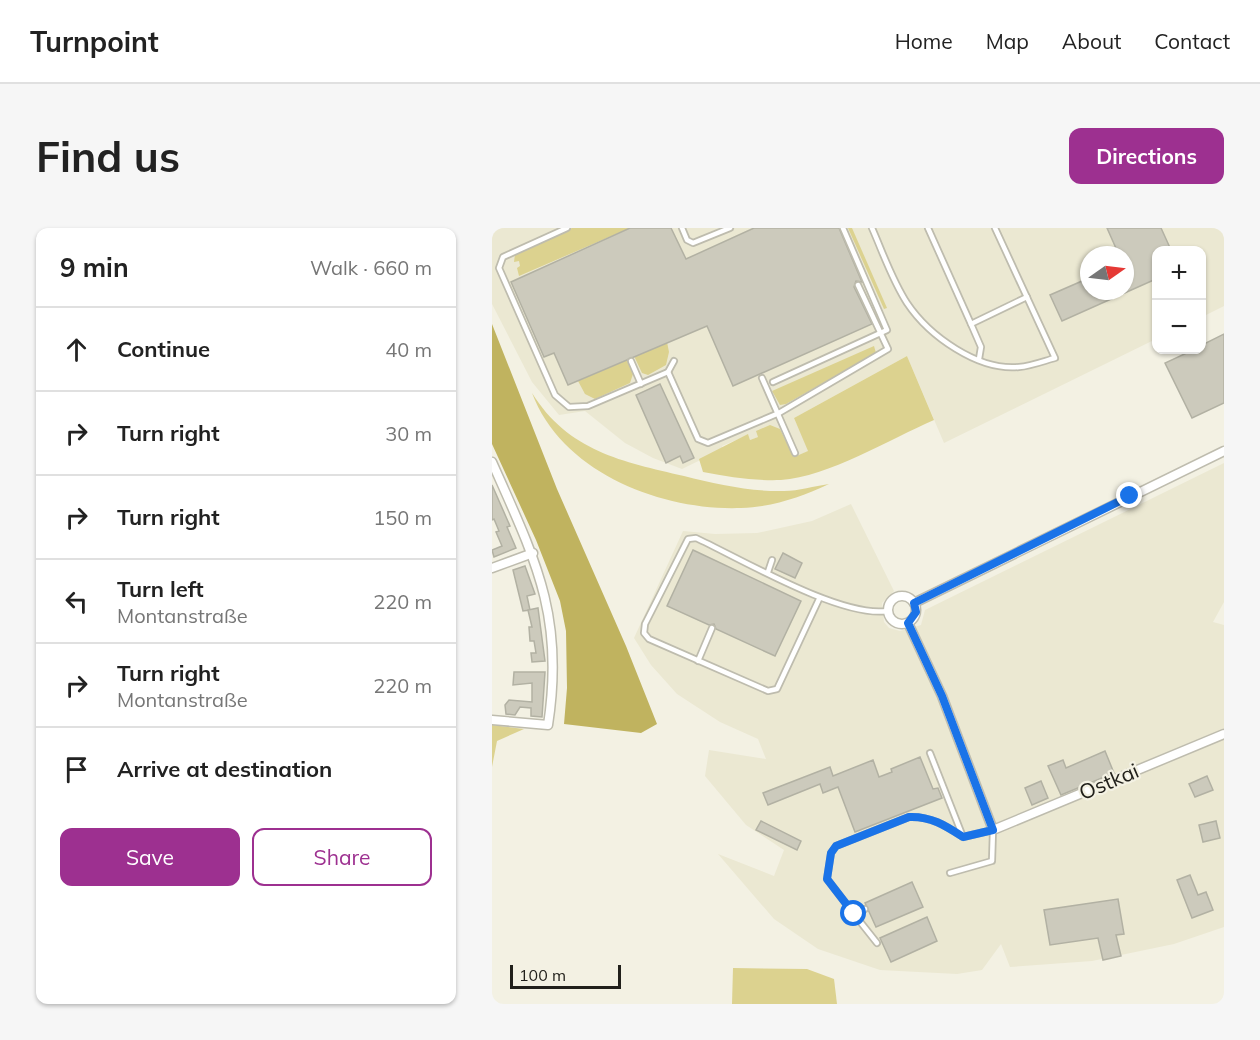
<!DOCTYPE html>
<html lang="en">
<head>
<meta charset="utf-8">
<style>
	body { margin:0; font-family:Mulish,sans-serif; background:#f6f6f6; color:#222 }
	.controls { position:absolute; right:18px; top:18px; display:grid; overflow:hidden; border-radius:12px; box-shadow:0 2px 4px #0004 }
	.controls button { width:54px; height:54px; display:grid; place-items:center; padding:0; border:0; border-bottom:2px solid #e0e0e0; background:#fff; color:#222; font:30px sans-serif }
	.compass { position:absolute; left:588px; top:18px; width:54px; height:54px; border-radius:50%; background:#fff; box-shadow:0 2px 4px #0004; rotate:76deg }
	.scale { position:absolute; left:18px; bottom:15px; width:111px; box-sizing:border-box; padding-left:6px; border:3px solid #21201b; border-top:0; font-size:16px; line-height:21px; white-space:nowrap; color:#21201b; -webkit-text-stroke:4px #f3f1e3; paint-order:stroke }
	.stop { position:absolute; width:18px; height:18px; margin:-14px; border:4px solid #1a73e8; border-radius:50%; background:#fff }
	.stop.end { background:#1a73e8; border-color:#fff; box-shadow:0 2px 6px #0008 }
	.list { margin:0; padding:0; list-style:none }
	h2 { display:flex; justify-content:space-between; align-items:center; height:78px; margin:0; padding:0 24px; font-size:26px }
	h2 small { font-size:20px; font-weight:400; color:#767676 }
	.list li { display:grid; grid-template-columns:39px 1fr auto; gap:18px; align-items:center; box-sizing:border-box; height:84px; padding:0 24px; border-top:2px solid #e0e0e0 }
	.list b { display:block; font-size:22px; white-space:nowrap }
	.list p { margin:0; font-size:20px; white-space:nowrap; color:#767676 }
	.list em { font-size:20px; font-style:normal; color:#767676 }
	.actions { display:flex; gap:12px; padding:18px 24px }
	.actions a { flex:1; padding:14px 0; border:2px solid #9d3090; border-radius:12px; text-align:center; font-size:21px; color:#9d3090 }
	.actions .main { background:#9d3090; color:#fff }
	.icon { flex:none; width:33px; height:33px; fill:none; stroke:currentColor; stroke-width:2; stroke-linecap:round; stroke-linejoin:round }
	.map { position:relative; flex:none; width:732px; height:776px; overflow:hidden; border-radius:12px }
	header { display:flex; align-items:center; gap:36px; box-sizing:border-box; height:84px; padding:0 30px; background:#fff; border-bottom:2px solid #e0e0e0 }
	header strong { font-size:28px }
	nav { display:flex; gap:33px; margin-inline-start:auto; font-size:21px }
	.intro { display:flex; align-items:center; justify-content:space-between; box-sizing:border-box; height:144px; padding:0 36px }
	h1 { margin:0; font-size:42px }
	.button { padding:15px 27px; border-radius:12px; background:#9d3090; color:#fff; font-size:21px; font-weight:700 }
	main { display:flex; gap:36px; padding:0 36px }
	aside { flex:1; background:#fff; border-radius:12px; box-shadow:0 2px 4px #0004 }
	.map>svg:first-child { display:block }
	.built { fill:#ebe8d2; fill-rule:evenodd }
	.green { fill:#dcd28f }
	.forest { fill:#c0b35f }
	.building { fill:#cccabc; stroke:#b2b1a3; stroke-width:1.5 }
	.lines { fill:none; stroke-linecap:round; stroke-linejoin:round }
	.service-casing { stroke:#bebcae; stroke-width:8 }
	.minor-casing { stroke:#bebcae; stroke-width:11 }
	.service { stroke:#fff; stroke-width:4.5 }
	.minor { stroke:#fff; stroke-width:8 }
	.route { stroke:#1a73e8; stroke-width:8 }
	.labels { text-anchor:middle; stroke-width:4.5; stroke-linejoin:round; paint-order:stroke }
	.street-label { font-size:21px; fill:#21201b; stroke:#f3f1e3 }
</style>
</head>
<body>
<header>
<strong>Turnpoint</strong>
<nav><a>Home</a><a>Map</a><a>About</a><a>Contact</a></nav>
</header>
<div class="intro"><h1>Find us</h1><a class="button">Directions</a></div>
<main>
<aside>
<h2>9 min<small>Walk · 660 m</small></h2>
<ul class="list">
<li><svg class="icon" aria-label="ahead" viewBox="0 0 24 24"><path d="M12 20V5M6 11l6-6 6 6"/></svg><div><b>Continue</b></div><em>40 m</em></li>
<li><svg class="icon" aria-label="right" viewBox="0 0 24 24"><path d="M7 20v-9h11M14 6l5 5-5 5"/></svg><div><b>Turn right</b></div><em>30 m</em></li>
<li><svg class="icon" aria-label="right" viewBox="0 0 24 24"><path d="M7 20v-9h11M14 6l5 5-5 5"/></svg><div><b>Turn right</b></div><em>150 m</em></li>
<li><svg class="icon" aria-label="left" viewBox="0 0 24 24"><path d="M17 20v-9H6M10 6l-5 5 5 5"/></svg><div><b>Turn left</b><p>Montanstraße</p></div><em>220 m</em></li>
<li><svg class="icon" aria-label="right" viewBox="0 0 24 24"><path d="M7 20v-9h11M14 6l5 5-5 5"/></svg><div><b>Turn right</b><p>Montanstraße</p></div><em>220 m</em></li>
<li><svg class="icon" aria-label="arrive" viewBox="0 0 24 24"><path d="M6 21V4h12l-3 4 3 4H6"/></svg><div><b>Arrive at destination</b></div></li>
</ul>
<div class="actions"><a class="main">Save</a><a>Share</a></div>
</aside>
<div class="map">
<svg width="732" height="776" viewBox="0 0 732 776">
	<rect width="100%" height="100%" fill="#f3f1e3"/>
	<g class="built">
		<path d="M0 0H732V78L710 89V22H664V111L452 215 415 128 302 190 317 223 302 229 288 201 258 212 256 207 230 218 231 221 190 241 161 230 133 215 93 183 67 187 40 154 0 76ZM597 27H633V63H597Z"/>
		<path d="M732 235V374L721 394 732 397V699L682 716 600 733 518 739 509 716 490 742 465 746 388 742 326 721 282 691 226 626 282 648 292 622 254 597 213 548 217 522 274 531 266 511 228 494 185 466 159 437 142 410 191 303 223 306 265 305 320 293 359 276 402 363 390 375 392 394 397 400 408 403 429 397 433 382Z"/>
	</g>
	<g class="green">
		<path d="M80 0H138L27 48 25 40 28 38 27 33 22 34 23 26Z"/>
		<path d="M356 0H360L395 80 392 81Z"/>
		<path d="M175 114 177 124 174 137 156 147 150 145 142 128Z"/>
		<path d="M382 118 384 125 294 176 288 177 280 163Z"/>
		<path d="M415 128 442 192C398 211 336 249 289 252 263 253 237 249 211 244L207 231 256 206 258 212 266 209 264 203 278 197 288 201 302 229 316 223 302 190Z"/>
		<path d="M135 132 141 146 138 155 103 171 93 166 86 153Z"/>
		<path d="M40 165C76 223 131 234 192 248 224 256 259 264 292 263 307 263 322 258 337 256 309 269 281 279 249 280 170 283 70 245 40 165Z"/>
		<path d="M0 497 32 501 5 513 0 539Z"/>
		<path d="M241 740 315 741 342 751 345 776H240Z"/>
	</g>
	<path class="forest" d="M0 96 65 261 134 418 165 496 149 505 72 496 75 460 74 403 68 373 44 312 0 216Z"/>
	<g class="building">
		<path d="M138 0H179L194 31 262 0H347L370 54 364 53 362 59 380 96 241 158 215 98 76 157 62 125 52 129 19 54Z"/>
		<path d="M615 0H669L679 22H664V51L570 93 558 67 597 50V63H633V27H627Z"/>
		<path d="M732 106V175L700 190 673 135 701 122H710V117Z"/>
		<path d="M168 156 202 230 191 235 188 228 174 235 144 167Z"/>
		<path d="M0 257 18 298 15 299 24 320 2 329 0 322 10 318 4 304 7 303 2 291 0 292Z"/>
		<path d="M201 322 309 373 283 428 224 401 222 396 217 397 175 378Z"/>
		<path d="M291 325 310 335 303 350 283 341Z"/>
		<path d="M33 338 43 366 35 368 38 382 31 383 21 342Z"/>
		<path d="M46 380 53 433 40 434 39 425H44L42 413H38L37 399H40L36 382Z"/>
		<path d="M22 444H53L50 489 39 488V480L28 479 23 487 14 486 13 477 17 472 40 474V455L21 457Z"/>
		<path d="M613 523 622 545 569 567 556 538 571 532 574 540Z"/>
		<path d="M428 529 441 561 446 560 450 570 363 604 346 559 331 565 328 556 276 577 271 565 338 539 341 548 381 532 387 549 400 544 399 541Z"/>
		<path d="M715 548 721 562 703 569 697 556Z"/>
		<path d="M549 553 556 570 540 577 533 560Z"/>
		<path d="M269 593 309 613 305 622 264 602Z"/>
		<path d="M724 593 728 610 711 614 707 597Z"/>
		<path d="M698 647 706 667 714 664 721 682 700 690 685 652Z"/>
		<path d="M420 654 431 679 384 699 373 675Z"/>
		<path d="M626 671 632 706 624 707 629 728 611 732 606 710 558 717 552 682Z"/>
		<path d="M435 689 445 713 399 734 388 710Z"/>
	</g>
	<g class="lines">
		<g class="service-casing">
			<g id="service">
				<path d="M75 0 11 29 7 40 63 167 77 179 96 178 176 144 182 133"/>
				<path d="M190 0 195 12 201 15 238 0"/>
				<path d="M380 0C391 25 400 52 415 75 437 108 486 143 527 139 539 138 552 133 563 130L503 0"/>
				<path d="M436 0 479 96"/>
				<path d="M487 131 489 119 479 96 535 69"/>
				<path d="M139 133 149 156"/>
				<path d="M176 144 206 211 216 215 287 185 396 121 366 57"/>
				<path d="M270 150 303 225"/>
				<path d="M281 154 395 102 351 0"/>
				<path d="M276 344 280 332"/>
				<path d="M328 369 285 461 276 463 157 411 152 405 153 396 196 311 204 310C249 331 349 390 395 383"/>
				<path d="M206 433 220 400"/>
				<path d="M438 525 471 609 501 602 500 633 458 645"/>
				<path d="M373 681 362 686 335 651 339 625 344 618 417 589C439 588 454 598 471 609"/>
				<path d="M362 686 385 715"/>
			</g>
		</g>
		<g class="minor-casing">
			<g id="minor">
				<path d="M0 234C43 331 73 388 56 497L0 492"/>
				<path d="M0 340 41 325"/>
				<circle cx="410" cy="382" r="14"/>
				<path d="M422 375 732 223"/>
				<path d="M416 395 450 468 501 602 732 506"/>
			</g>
		</g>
		<use href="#service" class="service"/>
		<use href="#minor" class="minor"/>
	</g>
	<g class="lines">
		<path class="route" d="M362 686 335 651 339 625 344 618 417 589C439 588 454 598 471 609L501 602 450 468 416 395 424 384 422 375 638 268"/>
	</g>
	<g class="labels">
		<g class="street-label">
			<text transform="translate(617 554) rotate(-23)" y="7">Ostkai</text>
		</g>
	</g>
</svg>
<div class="controls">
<button>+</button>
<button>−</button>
</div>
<svg class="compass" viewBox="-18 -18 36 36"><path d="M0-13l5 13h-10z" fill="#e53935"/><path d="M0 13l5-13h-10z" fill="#767676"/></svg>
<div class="scale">100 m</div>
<div class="stop" style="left:362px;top:686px"></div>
<div class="stop end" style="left:638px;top:268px"></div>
</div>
</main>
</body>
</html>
